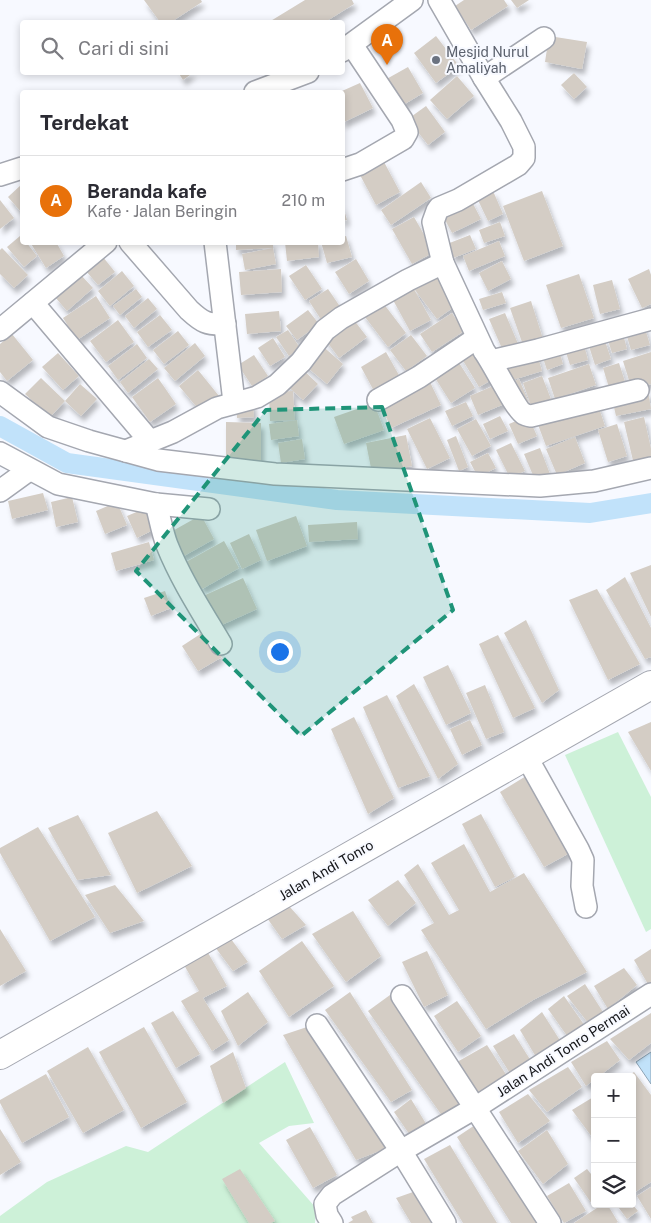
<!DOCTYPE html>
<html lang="id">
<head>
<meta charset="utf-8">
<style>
	body { margin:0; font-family:"Public Sans",sans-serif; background:#f2f2f3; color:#2b2b33 }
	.controls { position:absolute; right:15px; bottom:15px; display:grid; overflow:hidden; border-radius:5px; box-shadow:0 2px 8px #0003 }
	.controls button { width:45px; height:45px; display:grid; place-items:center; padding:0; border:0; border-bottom:1px solid #e1e1e2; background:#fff; color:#2b2b33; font:25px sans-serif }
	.you { position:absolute; left:279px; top:651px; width:18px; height:18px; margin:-12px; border:4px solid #fff; border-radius:50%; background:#1a73e8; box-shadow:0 0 0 8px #1a73e833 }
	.badge { display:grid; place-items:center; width:32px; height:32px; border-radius:50%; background:#111827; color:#fff; font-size:16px; font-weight:700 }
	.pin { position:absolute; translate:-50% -41px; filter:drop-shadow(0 1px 2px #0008) }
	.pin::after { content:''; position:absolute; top:26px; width:18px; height:15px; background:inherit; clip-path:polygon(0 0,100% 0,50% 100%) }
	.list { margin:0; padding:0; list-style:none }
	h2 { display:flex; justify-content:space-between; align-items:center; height:65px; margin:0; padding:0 20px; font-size:21px }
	h2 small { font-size:16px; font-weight:400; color:#7c7c81 }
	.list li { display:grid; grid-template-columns:32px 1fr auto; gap:15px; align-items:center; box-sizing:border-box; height:90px; padding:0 20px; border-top:1px solid #e1e1e2 }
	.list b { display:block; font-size:19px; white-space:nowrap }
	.list p { margin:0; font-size:16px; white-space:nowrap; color:#7c7c81 }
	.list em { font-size:16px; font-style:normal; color:#7c7c81 }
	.icon { flex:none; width:28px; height:28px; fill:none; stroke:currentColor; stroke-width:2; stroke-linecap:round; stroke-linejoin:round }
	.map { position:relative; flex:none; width:651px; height:1223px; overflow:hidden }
	.search { position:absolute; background:#fff; box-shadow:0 2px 8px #0003; left:20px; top:20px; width:325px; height:55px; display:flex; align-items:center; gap:12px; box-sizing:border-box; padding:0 18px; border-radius:5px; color:#7c7c81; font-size:19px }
	.panel { position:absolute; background:#fff; box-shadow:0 2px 8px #0003; left:20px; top:90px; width:325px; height:155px; border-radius:5px }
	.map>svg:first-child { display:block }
	.green { fill:#cdf1d8 }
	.water { fill:#c1e2fa; stroke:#8da4b6 }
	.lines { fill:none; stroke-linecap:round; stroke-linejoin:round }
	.canal { stroke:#c1e2fa; stroke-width:20 }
	.building { fill:#d4cdc5; filter:url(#shadow) }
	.street-casing { stroke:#a4a7b0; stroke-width:24 }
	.secondary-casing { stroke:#a4a7b0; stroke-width:30 }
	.street { stroke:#fff; stroke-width:21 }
	.secondary { stroke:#fff; stroke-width:28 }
	.marked { fill:#1f9478; fill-opacity:0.2; stroke:#1f9478; stroke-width:4; stroke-dasharray:10 6; stroke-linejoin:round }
	.worship-dot { fill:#6b7280; stroke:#f7f9ff; stroke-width:2 }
	.labels { text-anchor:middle; stroke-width:4; stroke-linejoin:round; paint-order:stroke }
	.worship-label { font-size:14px; fill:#5b616d; stroke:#f7f9ff; text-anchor:start }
	.street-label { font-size:14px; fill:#141518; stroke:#f7f9ff }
</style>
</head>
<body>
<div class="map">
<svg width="651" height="1223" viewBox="0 0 651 1223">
	<defs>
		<filter id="shadow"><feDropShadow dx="3" dy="5.5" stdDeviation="2.5" flood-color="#0004"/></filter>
	</defs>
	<rect width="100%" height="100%" fill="#f7f9ff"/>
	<g class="green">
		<path d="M618 732 651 797V929L646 932 565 755Z"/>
		<path d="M285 1062 314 1123 289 1126 259 1143 316 1208 315 1223H0V1216L47 1182 126 1146 148 1152Z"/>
	</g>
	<path class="water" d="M651 1052V1084L636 1062Z"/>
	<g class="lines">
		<path class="canal" d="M0 426 67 463 337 500 590 513 651 503"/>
	</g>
	<g class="building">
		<path d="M144 0H201L202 2 171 22H160Z"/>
		<path d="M305 0H352L354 4 325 22H269Z"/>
		<path d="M464 0H504L508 6 471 30 455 6Z"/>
		<path d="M511 0H529L517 8Z"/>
		<path d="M436 36 459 66 436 83 414 53Z"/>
		<path d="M549 36 587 42 582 69 545 62Z"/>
		<path d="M408 67 423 93 398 108 383 81Z"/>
		<path d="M178 72H194L183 80Z"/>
		<path d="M574 73 587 87 574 99 561 85Z"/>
		<path d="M457 76 474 96 447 119 430 100Z"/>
		<path d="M360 83 373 108 342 123V91Z"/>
		<path d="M426 106 445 132 428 145 408 119Z"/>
		<path d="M384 162 400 192 376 205 360 175Z"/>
		<path d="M421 182 431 198 391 225 381 210Z"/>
		<path d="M22 184V213L8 197Z"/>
		<path d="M493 191 503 214 488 221 477 198Z"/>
		<path d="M542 191 563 246 524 261 503 206Z"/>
		<path d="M470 198 481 219 452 233 441 212Z"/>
		<path d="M0 200 14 218 0 229Z"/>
		<path d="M342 203 347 220 342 221Z"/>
		<path d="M414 217 434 252 412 264 392 229Z"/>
		<path d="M500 222 505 236 484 243 479 230Z"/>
		<path d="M470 235 476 249 453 258 447 244Z"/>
		<path d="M20 236 22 238V242H26L37 256 24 267 7 247Z"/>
		<path d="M346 236 352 257 327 263 321 242H342V237Z"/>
		<path d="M499 241 505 256 469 271 463 256Z"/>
		<path d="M30 242H56L64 256 46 268Z"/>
		<path d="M236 242H273V248L236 250Z"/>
		<path d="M285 242H318L319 257 287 261Z"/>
		<path d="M2 248 28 275 14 288 0 274V250Z"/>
		<path d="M273 248 276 264 245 270 242 254Z"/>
		<path d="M103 257 115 272 98 285 86 271Z"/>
		<path d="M356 259 369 281 349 294 335 272Z"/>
		<path d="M502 261 511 279 488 291 479 273Z"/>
		<path d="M306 265 322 289 305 300 289 276Z"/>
		<path d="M281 269 282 292 241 295 239 272Z"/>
		<path d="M649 269 651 275V304L642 308 628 279Z"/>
		<path d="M122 271 134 286 110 306 98 291Z"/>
		<path d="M433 271 458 304 437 319 412 286Z"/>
		<path d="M80 274 93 288 67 311 55 297Z"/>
		<path d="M579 274 594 318 561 328 546 285Z"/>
		<path d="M612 280 620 309 600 314 593 285Z"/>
		<path d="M136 289 142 297 120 315 113 306Z"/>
		<path d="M328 289 341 308 322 321 309 301Z"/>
		<path d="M414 289 431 320 410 331 393 300Z"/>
		<path d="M502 292 506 303 483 310 479 299Z"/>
		<path d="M96 296 110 318 77 340 63 318Z"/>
		<path d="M148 298 157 309 134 328 125 316Z"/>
		<path d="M380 299 406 333 388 347 362 313Z"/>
		<path d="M531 301 543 339 523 345 510 308Z"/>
		<path d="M308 310 319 324 297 340 286 326Z"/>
		<path d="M279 311 281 331 247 334 245 314Z"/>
		<path d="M452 313 464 331 432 352 420 334Z"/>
		<path d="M505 313 519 346 504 353 489 319Z"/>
		<path d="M160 315 172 330 148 347 137 332Z"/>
		<path d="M350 315 367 337 339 358 322 335Z"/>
		<path d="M118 320 134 342 106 362 90 341Z"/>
		<path d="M644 325 650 345 631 350 625 330Z"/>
		<path d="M288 330 300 348 289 356 276 337Z"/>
		<path d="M178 331 189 345 164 364 153 350Z"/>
		<path d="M12 334 33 360 7 381 0 372V344Z"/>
		<path d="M623 334 627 349 612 353 607 337Z"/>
		<path d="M411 335 427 356 406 371 390 350Z"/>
		<path d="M273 338 285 357 270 366 258 348Z"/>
		<path d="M604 338 611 359 595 365 588 343Z"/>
		<path d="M583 341 588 360 570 365 564 346Z"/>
		<path d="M195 343 205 356 175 381 164 368Z"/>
		<path d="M319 343 343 364 327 384 302 363Z"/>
		<path d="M476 343 497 377 479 387 459 354Z"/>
		<path d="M137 344 147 358 118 380 108 366Z"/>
		<path d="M558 347 563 364 547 370 541 352Z"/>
		<path d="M386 352 400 377 374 391 361 367Z"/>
		<path d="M651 352V384L632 390 623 361Z"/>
		<path d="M58 353 79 376 63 390 42 367Z"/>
		<path d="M537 353 542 371 506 382 501 365Z"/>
		<path d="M254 355 268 376 252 386 238 365Z"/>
		<path d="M456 358 475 388 451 403 432 373Z"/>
		<path d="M149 359 158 369 128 393 120 382Z"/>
		<path d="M619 363 627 388 611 394 603 368Z"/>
		<path d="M589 364 596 385 555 399 548 378Z"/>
		<path d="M300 367 318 384 303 400 284 383Z"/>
		<path d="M198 370 219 396 200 411 179 386Z"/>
		<path d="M542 376 554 407 534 414 523 383Z"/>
		<path d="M41 378 65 401 50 417 25 394Z"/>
		<path d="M158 378 176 404 150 422 132 397Z"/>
		<path d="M428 378 441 405 391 428 379 401Z"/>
		<path d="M519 379 529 403 518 408 508 384Z"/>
		<path d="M500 383 509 402 478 415 470 396Z"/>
		<path d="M80 384 97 399 81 416 65 401Z"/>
		<path d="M293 391 295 420 270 421 269 392Z"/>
		<path d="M648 391 651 409 616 416 612 398Z"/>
		<path d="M253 402 254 417 237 418 236 404Z"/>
		<path d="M466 402 473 416 452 426 445 411Z"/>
		<path d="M597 402 605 426 546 446 537 422Z"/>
		<path d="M374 403 384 430 344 444 334 417Z"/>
		<path d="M500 416 508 431 490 439 483 424Z"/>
		<path d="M528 416 537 436 518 444 509 424Z"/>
		<path d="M644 417 651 449V461L634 465 624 422Z"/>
		<path d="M430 418 450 458 427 469 407 429Z"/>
		<path d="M476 419 491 446 472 456 457 429Z"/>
		<path d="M297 420 299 436 271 440 269 424Z"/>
		<path d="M226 422 261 423V462L226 461Z"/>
		<path d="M617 424 627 456 608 462 598 430Z"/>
		<path d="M406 435 412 466 372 473 366 443Z"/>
		<path d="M456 436 468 467 459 471 447 440Z"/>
		<path d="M575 437 585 463 557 475 546 449Z"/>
		<path d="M302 439 305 459 281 463 278 443Z"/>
		<path d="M511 443 525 471 510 478 496 450Z"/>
		<path d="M540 448 550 474 535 480 524 454Z"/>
		<path d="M488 453 496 468 478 477 470 462Z"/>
		<path d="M43 493 48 510 12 519 8 501Z"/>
		<path d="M72 497 78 522 56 527 51 502Z"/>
		<path d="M117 502 127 525 105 534 96 511Z"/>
		<path d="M146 508 155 529 137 538 127 516Z"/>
		<path d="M201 515 214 539 182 557 169 533Z"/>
		<path d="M296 516 307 546 267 561 256 530Z"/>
		<path d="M357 522 358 539 309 542 308 525Z"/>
		<path d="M249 534 261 560 242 569 230 543Z"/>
		<path d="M224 541 239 568 202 589 186 562Z"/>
		<path d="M149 542 154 560 116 571 111 553Z"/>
		<path d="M651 565V617L630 573Z"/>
		<path d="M625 577 651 628V657L645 659 606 590Z"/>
		<path d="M243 578 257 609 215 628 201 597Z"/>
		<path d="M597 589 640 664 608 680 569 600Z"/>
		<path d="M165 591 171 608 151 616 144 598Z"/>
		<path d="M526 620 559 690 542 703 504 633Z"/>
		<path d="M205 631 222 657 198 671 182 646Z"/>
		<path d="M498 635 535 708 513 718 479 644Z"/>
		<path d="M448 665 471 713 446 725 423 677Z"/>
		<path d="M414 684 458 764 438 779 396 696Z"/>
		<path d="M485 685 504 732 486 739 466 693Z"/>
		<path d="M387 695 430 776 398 788 363 707Z"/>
		<path d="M354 717 394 798 368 814 331 729Z"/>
		<path d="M470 720 482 745 462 755 450 729Z"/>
		<path d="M651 722V771L628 732Z"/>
		<path d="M531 773 575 850 544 867 500 792Z"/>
		<path d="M157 811 192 866 137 893 108 833Z"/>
		<path d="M481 814 515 877 495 887 462 824Z"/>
		<path d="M78 815 111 875 77 880 48 828Z"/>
		<path d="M38 827 95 917 50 941 0 853V848Z"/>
		<path d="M464 844 490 892 524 873 587 972 533 1000 486 1029 421 930 434 923 404 875 418 864 449 915 459 910 431 863Z"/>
		<path d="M398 880 416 903 388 926 368 900Z"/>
		<path d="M115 885 144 921 110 933 85 895Z"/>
		<path d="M289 906 306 925 282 939 267 918Z"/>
		<path d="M353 911 381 956 346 982 312 934Z"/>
		<path d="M0 929 26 971 0 986Z"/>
		<path d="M231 939 248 962 233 971 215 947Z"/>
		<path d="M302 941 334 986 289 1017 259 971Z"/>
		<path d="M651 949V985L649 986 634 960Z"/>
		<path d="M207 951 227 986 203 998 229 1040 212 1051 181 1001 199 991 184 965Z"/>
		<path d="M427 951 448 995 424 1007 402 962Z"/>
		<path d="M624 968 637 985 608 1009 594 986Z"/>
		<path d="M585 984 603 1012 589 1024 567 996Z"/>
		<path d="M248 992 268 1022 238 1046 221 1011Z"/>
		<path d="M350 992 412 1090 391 1102 325 1010Z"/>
		<path d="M390 995 466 1103 443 1117 368 1011Z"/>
		<path d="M564 996 585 1026 570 1040 548 1009Z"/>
		<path d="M457 1001 481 1036 458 1052 434 1016Z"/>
		<path d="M173 1011 200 1054 176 1068 151 1023Z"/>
		<path d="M542 1012 561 1042 536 1057 520 1030Z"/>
		<path d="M651 1013V1043L629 1060 610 1039Z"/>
		<path d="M144 1027 187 1102 141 1128 99 1052Z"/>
		<path d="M307 1027 387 1148 356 1160 283 1035Z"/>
		<path d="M514 1034 531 1061 511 1075 493 1046Z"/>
		<path d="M607 1041 620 1060 598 1077H595V1079L586 1086 571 1062Z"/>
		<path d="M487 1045 507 1076 481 1096 457 1062Z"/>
		<path d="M88 1047 124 1110 83 1133 47 1071Z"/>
		<path d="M233 1052 246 1088 223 1103 210 1066Z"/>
		<path d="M568 1067 582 1087 547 1112 529 1090Z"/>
		<path d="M634 1072 651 1095V1182L632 1194V1077H626Z"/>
		<path d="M46 1074 69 1117 22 1143 0 1103V1100Z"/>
		<path d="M528 1094 550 1121 518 1143 499 1112Z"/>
		<path d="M595 1096V1141L572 1110Z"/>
		<path d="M411 1099 428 1127 412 1138 394 1112Z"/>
		<path d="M478 1123 543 1223H511L457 1137Z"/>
		<path d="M310 1127 337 1175 313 1188 286 1140Z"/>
		<path d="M0 1129 21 1162 0 1175Z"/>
		<path d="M547 1130 568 1164 543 1184 518 1151Z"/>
		<path d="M450 1145 497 1223H463L424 1159Z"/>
		<path d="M240 1169 275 1221 271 1223H249L222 1179Z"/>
		<path d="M587 1169 595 1179V1202L592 1204 574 1178Z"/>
		<path d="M569 1183 586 1211 564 1223 547 1196Z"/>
		<path d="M651 1187V1219L637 1196Z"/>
		<path d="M413 1192 431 1223H411L396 1198Z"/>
		<path d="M603 1204H607L618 1222 616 1223H574Z"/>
		<path d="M616 1204H632L638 1211 627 1219Z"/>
		<path d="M366 1210 373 1223H348L353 1220 351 1217Z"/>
	</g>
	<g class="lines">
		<g class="street-casing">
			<g id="street">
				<path d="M342 51 412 0"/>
				<path d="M484 78 544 38"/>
				<path d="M255 92 308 72"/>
				<path d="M342 170 360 164 403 139 407 132 402 120 352 45"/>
				<path d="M0 175 22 168"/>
				<path d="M130 242 189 310C202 322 207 325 225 324"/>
				<path d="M215 242 234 402"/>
				<path d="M443 263 484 351C493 363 516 410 524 414 524 415 531 416 531 416L638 390"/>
				<path d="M33 303 149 440"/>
				<path d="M0 330 106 242"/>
				<path d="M491 361 538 350 651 319"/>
				<path d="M0 392 48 427 89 441 158 460 275 474 540 486 594 481 651 468"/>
				<path d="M378 400 419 377 477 338"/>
				<path d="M126 451 173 432 217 408 257 397 277 385 301 362 325 330 341 318 408 280 443 263 433 222 437 211 439 208 458 200 518 165 524 158V147L511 121 484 78 439 0"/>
				<path d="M0 453 58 484 156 504 209 509"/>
				<path d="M0 491 29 470"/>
				<path d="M156 504C160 518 162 532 167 545 181 580 202 612 221 644"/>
				<path d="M526 756 578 849 583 860 582 886 586 907"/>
				<path d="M402 996 550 1223"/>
				<path d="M317 1025 401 1151 445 1223"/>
				<path d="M332 1223 327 1215 325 1204 332 1195 401 1151 475 1108 651 994"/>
			</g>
		</g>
		<g class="secondary-casing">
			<path id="secondary" d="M0 1055 651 685"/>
		</g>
		<use href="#street" class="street"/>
		<use href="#secondary" class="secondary"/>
	</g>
	<path class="marked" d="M382 407 453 610 301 736 136 571 266 410Z"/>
	<circle class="worship-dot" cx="436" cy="60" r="5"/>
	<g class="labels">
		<g class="worship-label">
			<text x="446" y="57">Mesjid Nurul<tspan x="446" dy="16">Amaliyah</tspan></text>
		</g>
		<g class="street-label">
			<text transform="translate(326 870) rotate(-30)" y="5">Jalan Andi Tonro</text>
			<text transform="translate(563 1051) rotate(-33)" y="5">Jalan Andi Tonro Permai</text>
		</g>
	</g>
</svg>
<div class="controls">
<button>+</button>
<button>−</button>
<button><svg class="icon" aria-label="layers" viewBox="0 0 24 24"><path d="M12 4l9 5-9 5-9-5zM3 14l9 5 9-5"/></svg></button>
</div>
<div class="you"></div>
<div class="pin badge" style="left:387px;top:65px;background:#e8710a">A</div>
<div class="search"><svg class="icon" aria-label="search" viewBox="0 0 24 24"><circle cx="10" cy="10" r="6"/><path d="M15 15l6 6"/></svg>Cari di sini</div>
<section class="panel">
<h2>Terdekat<small></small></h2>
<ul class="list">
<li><span class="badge" style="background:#e8710a">A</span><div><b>Beranda kafe</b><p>Kafe · Jalan Beringin</p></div><em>210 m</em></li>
</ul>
</section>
</div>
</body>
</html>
